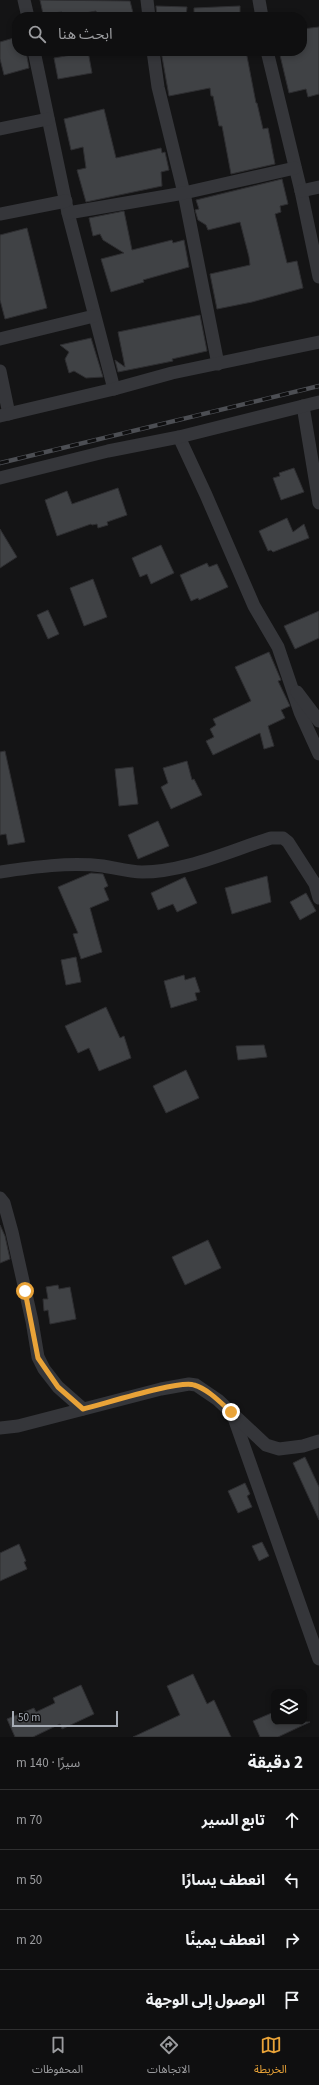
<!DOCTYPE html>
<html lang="ar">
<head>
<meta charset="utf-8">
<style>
	body { margin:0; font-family:"Source Sans 3","Noto Sans Arabic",sans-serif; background:#181819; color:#f1f3f6; direction:rtl }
	.controls { position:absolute; right:12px; bottom:12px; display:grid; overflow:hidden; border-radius:8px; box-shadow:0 2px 6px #0003 }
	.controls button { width:36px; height:36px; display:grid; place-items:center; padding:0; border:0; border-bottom:1px solid #2f2f30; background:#0f0f10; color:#f1f3f6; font:20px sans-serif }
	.scale { position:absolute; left:12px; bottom:10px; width:106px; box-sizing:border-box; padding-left:4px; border:2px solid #a6acb5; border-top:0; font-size:11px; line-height:14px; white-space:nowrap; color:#a6acb5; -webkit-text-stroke:3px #0f0f10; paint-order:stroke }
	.stop { position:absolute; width:12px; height:12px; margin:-9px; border:3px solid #e9a338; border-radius:50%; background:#fff }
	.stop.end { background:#e9a338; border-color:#fff; box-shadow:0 1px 4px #0008 }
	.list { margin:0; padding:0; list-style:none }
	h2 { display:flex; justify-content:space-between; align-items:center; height:52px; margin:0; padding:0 16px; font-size:17px }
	h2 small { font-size:13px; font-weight:400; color:#9b9c9f }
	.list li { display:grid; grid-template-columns:26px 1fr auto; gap:12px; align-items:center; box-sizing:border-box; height:60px; padding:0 16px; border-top:1px solid #2f2f30 }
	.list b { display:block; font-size:15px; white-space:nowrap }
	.list em { font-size:13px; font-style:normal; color:#9b9c9f }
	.icon { flex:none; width:22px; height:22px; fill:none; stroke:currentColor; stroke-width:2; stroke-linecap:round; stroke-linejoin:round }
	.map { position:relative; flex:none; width:319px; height:1737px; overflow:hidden; direction:ltr }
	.search { position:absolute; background:#0f0f10; box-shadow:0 2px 6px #0003; left:12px; right:12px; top:12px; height:44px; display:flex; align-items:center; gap:10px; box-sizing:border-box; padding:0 14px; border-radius:16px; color:#9b9c9f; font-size:15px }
	.sheet { height:292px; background:#0f0f10 }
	nav { display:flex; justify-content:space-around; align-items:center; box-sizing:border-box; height:56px; border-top:1px solid #2f2f30; background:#0f0f10; font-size:11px; color:#9b9c9f }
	nav a { display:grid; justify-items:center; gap:2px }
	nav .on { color:#e9a338 }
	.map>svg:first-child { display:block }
	.building { fill:#404245; stroke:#2e2e31 }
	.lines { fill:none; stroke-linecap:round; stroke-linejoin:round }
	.street { stroke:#35363a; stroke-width:13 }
	.rail-casing { stroke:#4c4e53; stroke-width:4.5 }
	.rail { stroke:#0f0f10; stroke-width:3; stroke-dasharray:9; stroke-linecap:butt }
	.route { stroke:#e9a338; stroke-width:5 }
</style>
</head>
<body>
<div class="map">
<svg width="319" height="1737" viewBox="0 0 319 1737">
	<rect width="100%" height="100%" fill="#141415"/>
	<g class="building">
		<path d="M40 0 130 1 134 17H97L96 11 64 17 62 12 43 14Z"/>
		<path d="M156 6 187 7 186 17H157Z"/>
		<path d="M240 6V17H194V8Z"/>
		<path d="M319 27V94L308 97 306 89 289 93 279 51H302V29Z"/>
		<path d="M17 37V51H26L29 68 4 75 0 59V42Z"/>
		<path d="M71 51H88L92 73 58 79 54 58 71 55Z"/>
		<path d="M161 51H246L256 103H257L263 129 268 128 275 164 231 174 222 126H219L213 96H211L210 88 169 96Z"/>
		<path d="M104 109 116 158 161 148 162 153 165 152 169 170 161 172 162 186 86 202 77 170 86 168 83 147 71 150 64 119Z"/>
		<path d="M282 179 288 204 280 206 281 212 275 214 287 263 297 261 303 288 252 302 217 309 210 274 250 265 249 257 240 222 208 230 206 225 198 220 195 210 199 209 196 200Z"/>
		<path d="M124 211 132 250 172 240 173 243 184 240 189 267 143 280 144 282 111 292 101 259 124 253 103 240 100 234 93 236 89 218Z"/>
		<path d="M27 228 47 308 5 319 0 300V235Z"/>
		<path d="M200 315 207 351 172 359 173 361 118 372 115 360 125 367 118 332Z"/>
		<path d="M91 338 103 377 86 378 74 371 69 373 65 359 69 352 60 345Z"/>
		<path d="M294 468 304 492 281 500 273 478 280 476 279 473Z"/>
		<path d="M118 488 127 515 107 522 108 525 98 528 97 524 92 525 91 524 57 536 45 500 67 491 72 504Z"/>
		<path d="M287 518 293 532 304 524 309 538 273 552 271 550 268 551 259 531Z"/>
		<path d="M0 529 17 557 0 568Z"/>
		<path d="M161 545 174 573 151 584 147 574 140 577 132 558Z"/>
		<path d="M207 563 209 567 217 564 228 587 199 600 198 598 191 601 180 575Z"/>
		<path d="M93 579 107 617 84 626 70 588Z"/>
		<path d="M48 610 59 634 48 639 37 615Z"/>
		<path d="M319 611V638L295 649 284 626Z"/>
		<path d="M269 652 281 680 278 681 290 706 281 710 285 718 268 726 274 746 264 749 260 733 213 755 206 741 214 737 210 729 216 725 213 719 251 701 235 667Z"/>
		<path d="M5 751 25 842 8 845 6 834 0 835V752Z"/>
		<path d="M187 761 192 780 194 779 202 795 171 809 161 787 168 783 163 768Z"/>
		<path d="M133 767 138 804 119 806 115 769Z"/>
		<path d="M158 821 169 846 138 859 128 835Z"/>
		<path d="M91 873 103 874 108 886 104 888 109 900 90 908 102 952 81 959 73 934 78 933 58 887Z"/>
		<path d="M267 876 271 902 232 914 225 888Z"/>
		<path d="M185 877 197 903 177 912 173 904 158 910 151 893Z"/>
		<path d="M306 893 316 911 300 920 290 902Z"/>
		<path d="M76 957 81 982 66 985 61 960Z"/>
		<path d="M184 975 185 980 195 977 200 992 195 993 197 1000 171 1008 164 981Z"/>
		<path d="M106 1007 120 1038 124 1036 131 1058 99 1071 89 1048 78 1053 65 1026Z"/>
		<path d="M264 1045 267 1057 238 1060 236 1046Z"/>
		<path d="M186 1070 199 1098 166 1113 153 1086Z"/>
		<path d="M0 1225 5 1236 10 1259 0 1263Z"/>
		<path d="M208 1240 221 1268 185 1285 172 1257Z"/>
		<path d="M58 1285 59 1289 70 1287 76 1319 50 1324 48 1310 44 1311 43 1299H48L46 1287Z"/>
		<path d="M305 1457 319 1487V1520L293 1463Z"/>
		<path d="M245 1483 250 1494 247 1496 252 1507 238 1513 228 1491Z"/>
		<path d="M262 1542 269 1556 259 1561 252 1546Z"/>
		<path d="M19 1544 26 1561 24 1562 27 1569 0 1581V1553Z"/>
		<path d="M193 1674 207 1704 214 1700 231 1737H133L180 1715 167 1686Z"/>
		<path d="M81 1685 94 1714 62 1729 60 1724 33 1737H15L7 1719 34 1708 36 1712 55 1703 53 1698Z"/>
		<path d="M274 1712V1722H310L278 1737H260L253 1721Z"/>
	</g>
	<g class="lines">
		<g class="street">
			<path d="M24 0 28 17"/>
			<path d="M147 0 149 17"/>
			<path d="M259 0 262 17"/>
			<path d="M34 51 68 213 114 389"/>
			<path d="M153 51 158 87 184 193 218 364"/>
			<path d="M267 51 301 191 319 277"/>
			<path d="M0 129 48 119"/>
			<path d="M301 191 319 187"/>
			<path d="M68 213 184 193 295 168"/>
			<path d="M0 214 66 201"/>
			<path d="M0 339 94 316"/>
			<path d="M0 371 9 414"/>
			<path d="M303 406 319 503"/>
			<path d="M0 416 114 389 172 373 319 342"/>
			<path d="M179 437 206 495 254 606 278 647 300 712 319 754"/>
			<path d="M0 478 108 451 179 437 319 402"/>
			<path d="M297 692 319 721"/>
			<path d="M0 872C34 867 69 862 103 866 116 868 129 872 142 872 185 872 229 851 271 838H283L288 842 315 884 319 898"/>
			<path d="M0 1198 4 1203 12 1232 32 1321 38 1357 44 1369 58 1387 83 1409"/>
			<path d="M233 1415 319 1659"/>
			<path d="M0 1428 18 1426 161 1389 189 1384 196 1385 218 1400 266 1445 279 1449 303 1446 319 1441"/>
		</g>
		<g class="rail-casing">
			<path id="rail" d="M0 463 319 386"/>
		</g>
		<use href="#rail" class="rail"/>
	</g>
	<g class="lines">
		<path class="route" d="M25 1291 38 1358 58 1387 83 1409C104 1404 179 1380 194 1385 208 1389 221 1403 231 1412"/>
	</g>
</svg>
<div class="controls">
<button><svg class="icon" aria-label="layers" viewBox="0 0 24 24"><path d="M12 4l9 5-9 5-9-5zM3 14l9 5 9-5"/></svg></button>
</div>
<div class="scale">50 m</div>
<div class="stop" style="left:25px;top:1291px"></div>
<div class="stop end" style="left:231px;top:1412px"></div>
<div class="search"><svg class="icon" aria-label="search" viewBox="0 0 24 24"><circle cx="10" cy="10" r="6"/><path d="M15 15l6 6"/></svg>ابحث هنا</div>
</div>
<section class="sheet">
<h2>2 دقيقة<small>سيرًا · 140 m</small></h2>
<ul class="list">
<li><svg class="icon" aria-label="ahead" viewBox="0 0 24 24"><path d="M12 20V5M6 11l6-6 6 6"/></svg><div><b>تابع السير</b></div><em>70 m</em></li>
<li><svg class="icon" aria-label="left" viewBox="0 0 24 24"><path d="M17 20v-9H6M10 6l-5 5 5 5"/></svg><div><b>انعطف يسارًا</b></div><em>50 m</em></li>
<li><svg class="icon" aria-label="right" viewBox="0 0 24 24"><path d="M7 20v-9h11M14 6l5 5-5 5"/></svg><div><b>انعطف يمينًا</b></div><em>20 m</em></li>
<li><svg class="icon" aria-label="arrive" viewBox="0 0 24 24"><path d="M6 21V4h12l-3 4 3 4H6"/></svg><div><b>الوصول إلى الوجهة</b></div></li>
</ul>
</section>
<nav>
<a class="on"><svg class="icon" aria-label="map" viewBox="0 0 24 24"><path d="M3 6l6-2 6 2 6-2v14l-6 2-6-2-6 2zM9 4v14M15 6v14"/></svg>الخريطة</a>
<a><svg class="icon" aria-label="directions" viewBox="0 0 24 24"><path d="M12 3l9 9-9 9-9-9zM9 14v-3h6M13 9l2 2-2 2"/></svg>الاتجاهات</a>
<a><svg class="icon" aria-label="saved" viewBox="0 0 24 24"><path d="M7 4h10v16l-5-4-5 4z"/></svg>المحفوظات</a>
</nav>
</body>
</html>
